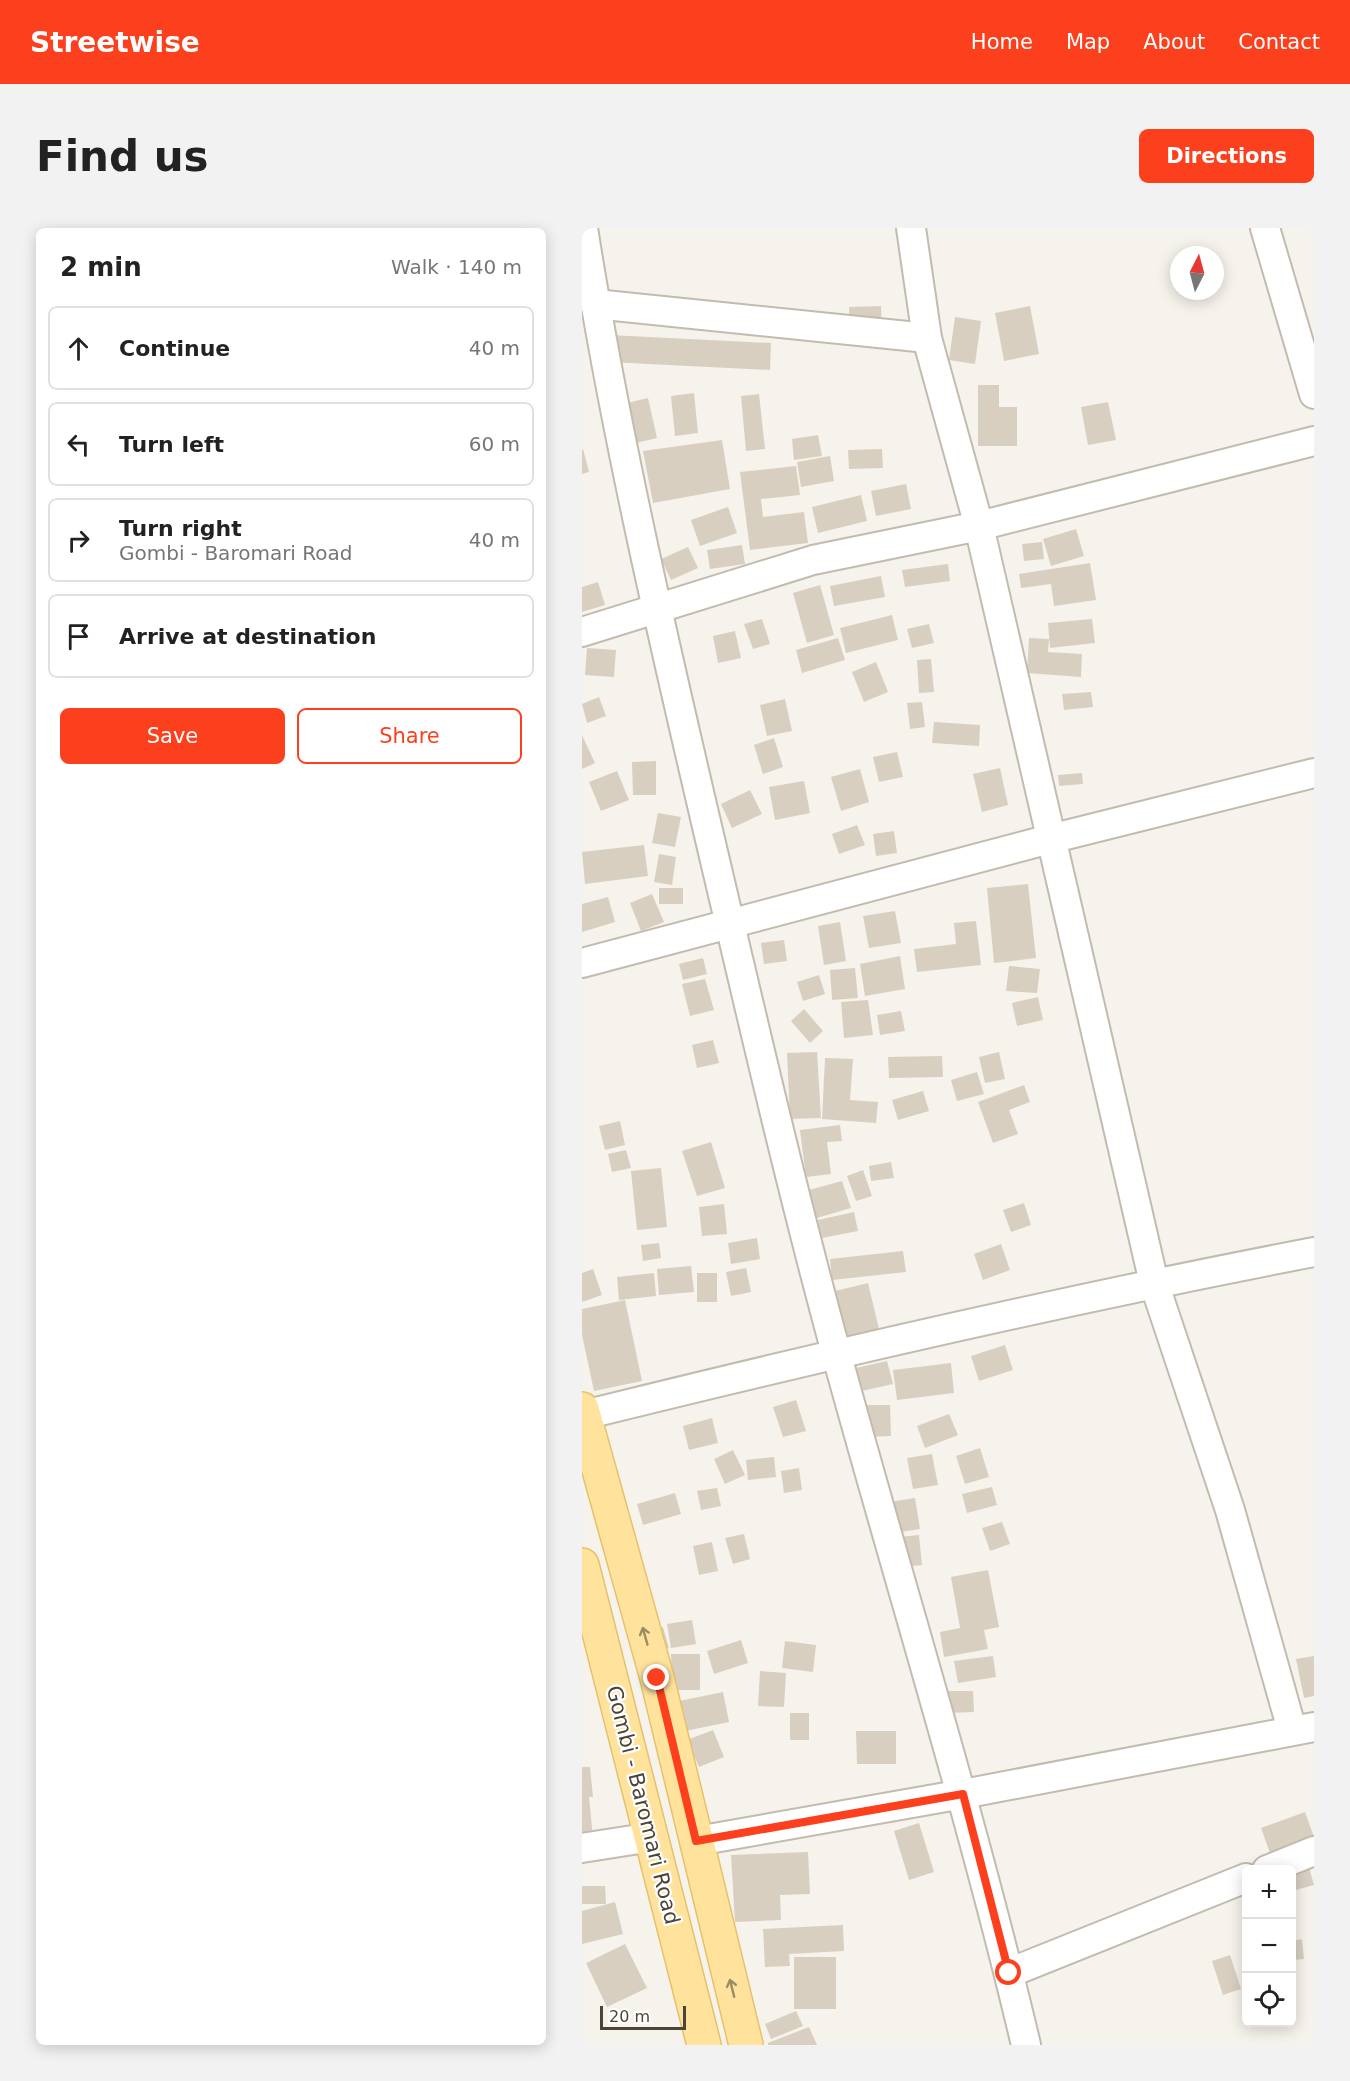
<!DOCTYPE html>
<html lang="en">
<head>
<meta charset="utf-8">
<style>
	body { margin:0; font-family:"DejaVu Sans",sans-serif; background:#f2f2f2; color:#222 }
	.controls { position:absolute; right:18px; bottom:18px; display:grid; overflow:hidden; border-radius:9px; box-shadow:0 3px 15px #0003 }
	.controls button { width:54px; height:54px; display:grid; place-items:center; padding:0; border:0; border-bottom:2px solid #e0e0e0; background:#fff; color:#222; font:30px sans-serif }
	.compass { position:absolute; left:588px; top:18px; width:54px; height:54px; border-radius:50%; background:#fff; box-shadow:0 3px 15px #0003; rotate:6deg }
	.scale { position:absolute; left:18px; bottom:15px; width:86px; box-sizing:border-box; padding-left:6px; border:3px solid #4b4439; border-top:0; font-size:16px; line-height:21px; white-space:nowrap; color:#4b4439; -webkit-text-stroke:4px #fff; paint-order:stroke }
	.stop { position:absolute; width:18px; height:18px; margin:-14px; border:4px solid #fc3f1d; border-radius:50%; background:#fff }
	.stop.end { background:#fc3f1d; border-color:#fff; box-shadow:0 2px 6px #0008 }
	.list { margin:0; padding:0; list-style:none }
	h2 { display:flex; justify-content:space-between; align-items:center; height:78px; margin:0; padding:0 24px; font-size:26px }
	h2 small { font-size:20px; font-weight:400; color:#767676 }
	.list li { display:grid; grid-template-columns:39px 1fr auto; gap:18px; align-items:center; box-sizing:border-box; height:84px; margin:0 12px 12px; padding:0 12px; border:2px solid #e0e0e0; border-radius:9px }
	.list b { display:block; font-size:22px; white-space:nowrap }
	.list p { margin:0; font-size:20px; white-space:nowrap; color:#767676 }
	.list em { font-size:20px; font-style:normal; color:#767676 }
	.actions { display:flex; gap:12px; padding:18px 24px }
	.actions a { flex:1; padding:14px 0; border:2px solid #fc3f1d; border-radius:9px; text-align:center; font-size:21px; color:#fc3f1d }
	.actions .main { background:#fc3f1d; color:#fff }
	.icon { flex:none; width:33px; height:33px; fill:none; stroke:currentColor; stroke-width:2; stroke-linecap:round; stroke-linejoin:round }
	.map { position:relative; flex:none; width:732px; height:1817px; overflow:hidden; border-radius:9px }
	header { display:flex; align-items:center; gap:36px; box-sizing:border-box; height:84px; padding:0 30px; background:#fc3f1d; color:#fff }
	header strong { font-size:28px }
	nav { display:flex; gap:33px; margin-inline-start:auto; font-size:21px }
	.intro { display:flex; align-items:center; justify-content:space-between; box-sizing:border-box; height:144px; padding:0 36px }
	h1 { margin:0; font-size:42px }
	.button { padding:15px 27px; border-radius:9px; background:#fc3f1d; color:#fff; font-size:21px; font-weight:700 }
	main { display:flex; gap:36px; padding:0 36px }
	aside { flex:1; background:#fff; border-radius:9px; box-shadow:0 3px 15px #0003 }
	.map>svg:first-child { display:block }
	.building { fill:#d8cfc1 }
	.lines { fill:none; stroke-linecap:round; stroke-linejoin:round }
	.minor-casing { stroke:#c2bbae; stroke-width:32 }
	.major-casing { stroke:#e6c16a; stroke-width:36 }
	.minor { stroke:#fff; stroke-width:28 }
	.major { stroke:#ffe39c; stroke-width:33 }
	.oneway { stroke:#9c8c66 }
	.route { stroke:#fc3f1d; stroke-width:8 }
	.labels { text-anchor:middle; stroke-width:4.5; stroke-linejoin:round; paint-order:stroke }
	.street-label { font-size:21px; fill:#4b4439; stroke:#fff }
</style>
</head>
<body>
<header>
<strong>Streetwise</strong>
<nav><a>Home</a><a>Map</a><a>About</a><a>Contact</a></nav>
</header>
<div class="intro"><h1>Find us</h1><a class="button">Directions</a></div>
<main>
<aside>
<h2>2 min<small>Walk · 140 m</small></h2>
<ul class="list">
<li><svg class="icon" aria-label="ahead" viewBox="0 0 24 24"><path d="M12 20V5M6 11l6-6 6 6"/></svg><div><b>Continue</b></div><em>40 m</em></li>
<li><svg class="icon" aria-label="left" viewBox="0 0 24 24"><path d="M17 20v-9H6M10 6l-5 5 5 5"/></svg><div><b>Turn left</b></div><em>60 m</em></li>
<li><svg class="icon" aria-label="right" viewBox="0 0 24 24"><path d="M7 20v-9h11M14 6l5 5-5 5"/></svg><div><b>Turn right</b><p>Gombi - Baromari Road</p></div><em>40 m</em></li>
<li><svg class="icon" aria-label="arrive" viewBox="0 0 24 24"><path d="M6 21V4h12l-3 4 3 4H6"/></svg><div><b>Arrive at destination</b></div></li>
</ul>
<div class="actions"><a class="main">Save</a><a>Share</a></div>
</aside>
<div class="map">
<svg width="732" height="1817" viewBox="0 0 732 1817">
	<rect width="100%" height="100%" fill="#f6f3ec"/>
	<g class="building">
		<path d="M299 78 300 108H268L267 79Z"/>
		<path d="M448 78 457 126 422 133 413 85Z"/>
		<path d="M373 89 399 93 393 136 367 132Z"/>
		<path d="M27 107 189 115 188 142 26 134Z"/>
		<path d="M396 157H417V179H435V218H396Z"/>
		<path d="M112 165 116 205 93 208 89 168Z"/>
		<path d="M177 166 183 221 164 223 159 168Z"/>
		<path d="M66 170 75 210 50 216 41 176Z"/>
		<path d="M526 174 534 212 506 217 499 179Z"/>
		<path d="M236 207 240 228 212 232 210 211Z"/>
		<path d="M140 212 148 261 71 275 61 223Z"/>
		<path d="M1 221 7 244 0 246V222Z"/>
		<path d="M300 221 301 240 267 241 266 222Z"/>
		<path d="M248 228 252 253 219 259 215 234Z"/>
		<path d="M214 238 218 267 179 271 181 289 222 284 226 315 168 322 158 244Z"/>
		<path d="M324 256 329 281 294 288 289 263Z"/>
		<path d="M279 267 285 293 236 305 230 279Z"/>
		<path d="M146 279 155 305 118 318 109 292Z"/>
		<path d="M494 301 502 328 469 338 461 311Z"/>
		<path d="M460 314 462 331 442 333 440 316Z"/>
		<path d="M160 317 163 336 128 341 125 322Z"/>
		<path d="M106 319 116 340 89 352 79 331Z"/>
		<path d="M508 335 514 372 472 378 469 356 439 360 437 346Z"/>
		<path d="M366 336 368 353 323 359 320 342Z"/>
		<path d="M299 348 303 369 252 378 248 358Z"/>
		<path d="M16 354 23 377 0 384V359Z"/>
		<path d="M238 357 252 407 225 415 211 365Z"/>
		<path d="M310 387 316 412 264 425 258 400Z"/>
		<path d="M180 391 188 416 171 421 162 396Z"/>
		<path d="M510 391 513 415 468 420 466 395Z"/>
		<path d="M347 396 352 415 330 420 325 401Z"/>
		<path d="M153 403 159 430 136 435 131 408Z"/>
		<path d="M256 410 263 432 220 445 214 422Z"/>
		<path d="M447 410 467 411 466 424 500 426 499 449 445 445Z"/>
		<path d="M5 420 34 422 32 449 3 447Z"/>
		<path d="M349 431 352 464 337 465 335 432Z"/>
		<path d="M294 434 306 464 282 474 270 444Z"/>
		<path d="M509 464 511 479 482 482 480 466Z"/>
		<path d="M17 469 24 488 5 495 0 476Z"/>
		<path d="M203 471 210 503 185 508 178 477Z"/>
		<path d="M340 474 343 499 328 501 325 475Z"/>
		<path d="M352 494 398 497 397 518 350 515Z"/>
		<path d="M0 507 13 535 0 541Z"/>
		<path d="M192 510 201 539 181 546 172 517Z"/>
		<path d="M315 524 321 549 297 554 291 529Z"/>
		<path d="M74 533V567H51L50 534Z"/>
		<path d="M418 540 426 577 400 584 391 546Z"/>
		<path d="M278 541 287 574 259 583 249 549Z"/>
		<path d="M35 543 47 572 19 583 7 554Z"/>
		<path d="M500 545 501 556 477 558 476 547Z"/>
		<path d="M222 553 228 585 193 592 187 559Z"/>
		<path d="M168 562 180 586 150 600 139 576Z"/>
		<path d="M76 585 99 589 93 619 70 615Z"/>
		<path d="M275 597 283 617 257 626 250 606Z"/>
		<path d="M312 603 315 625 294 628 291 606Z"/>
		<path d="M62 617 66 648 3 656 0 624Z"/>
		<path d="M77 626 94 629 90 657 72 654Z"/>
		<path d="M446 656 454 730 412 735 405 660Z"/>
		<rect x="77" y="660" width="24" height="16"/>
		<path d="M70 666 82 694 59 703 48 675Z"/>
		<path d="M26 669 33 694 0 704V676Z"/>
		<path d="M313 683 319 715 287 720 281 688Z"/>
		<path d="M394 693 399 737 335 744 332 721 374 716 372 695Z"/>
		<path d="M258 694 264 733 242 737 236 698Z"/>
		<path d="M202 712 205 733 182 736 179 715Z"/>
		<path d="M318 728 323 761 283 768 278 736Z"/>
		<path d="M121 730 125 746 101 752 97 736Z"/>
		<path d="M427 738 458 741 455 765 424 763Z"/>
		<path d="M273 740 276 770 250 772 248 742Z"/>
		<path d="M237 747 243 766 221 773 215 754Z"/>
		<path d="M123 751 132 782 108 788 100 756Z"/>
		<path d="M456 769 461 792 435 798 430 775Z"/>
		<path d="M286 772 291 807 262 810 259 774Z"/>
		<path d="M222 781 241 803 228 815 209 793Z"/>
		<path d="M319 783 323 803 298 807 295 787Z"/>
		<path d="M131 812 137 835 115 840 110 817Z"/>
		<path d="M235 824 239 890 208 891 205 825Z"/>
		<path d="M417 824 423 851 403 855 397 829Z"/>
		<path d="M360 828 361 849 307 850 306 829Z"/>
		<path d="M243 830 271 831 268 872 296 874 294 895 240 891Z"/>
		<path d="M395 844 402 866 375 873 369 852Z"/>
		<path d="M442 857 448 874 427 882 436 906 411 915 396 874Z"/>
		<path d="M341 863 347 883 316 892 310 872Z"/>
		<path d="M38 893 43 917 23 922 17 898Z"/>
		<path d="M258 897 260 913 245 914 249 946 224 949 218 902Z"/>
		<path d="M129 914 143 960 115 968 100 923Z"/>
		<path d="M44 922 49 940 30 944 26 926Z"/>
		<path d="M309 934 312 950 289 953 287 938Z"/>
		<path d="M79 940 85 999 55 1002 49 943Z"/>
		<path d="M281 942 290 968 274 973 265 948Z"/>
		<path d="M260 953 269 980 235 990 227 962Z"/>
		<path d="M442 975 449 997 429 1004 421 982Z"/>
		<path d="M142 976 145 1006 120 1008 117 979Z"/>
		<path d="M272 984 276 1003 240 1010 236 992Z"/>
		<path d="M175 1010 178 1031 149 1036 146 1015Z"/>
		<path d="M77 1015 79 1030 61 1033 59 1017Z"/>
		<path d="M419 1016 428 1042 401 1052 392 1026Z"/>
		<path d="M321 1023 324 1044 250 1052 248 1031Z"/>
		<path d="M109 1038 112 1064 77 1067 75 1041Z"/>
		<path d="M164 1040 169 1064 149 1068 144 1044Z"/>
		<path d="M11 1041 20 1067 0 1074V1045Z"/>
		<path d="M72 1045 74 1068 37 1072 35 1049Z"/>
		<rect x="115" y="1045" width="20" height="29"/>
		<path d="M286 1055 297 1101 264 1109 253 1063Z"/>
		<path d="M43 1072 60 1153 12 1163 0 1107V1081Z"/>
		<path d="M423 1117 431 1142 397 1153 389 1128Z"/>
		<path d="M305 1133 311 1156 271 1165 265 1142Z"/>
		<path d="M369 1135 372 1165 315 1172 311 1142Z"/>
		<path d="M214 1172 224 1203 201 1209 191 1179Z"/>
		<path d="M283 1177H308L309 1208 284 1209Z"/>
		<path d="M367 1186 376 1207 343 1220 335 1198Z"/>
		<path d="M130 1190 136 1215 107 1222 101 1198Z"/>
		<path d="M398 1220 407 1249 383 1256 374 1228Z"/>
		<path d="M151 1222 163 1247 143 1256 132 1231Z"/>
		<path d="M350 1226 356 1257 331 1261 325 1230Z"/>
		<path d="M192 1229 194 1249 166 1252 164 1232Z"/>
		<path d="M217 1240 220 1262 202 1265 199 1243Z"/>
		<path d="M410 1259 415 1277 385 1285 380 1266Z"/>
		<path d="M135 1260 139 1278 119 1282 115 1263Z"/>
		<path d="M93 1265 99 1286 61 1297 55 1276Z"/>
		<path d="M333 1270 338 1301 312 1305 307 1274Z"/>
		<path d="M420 1294 428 1316 408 1323 400 1300Z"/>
		<path d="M162 1306 168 1331 151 1336 143 1310Z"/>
		<path d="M337 1307 340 1337 320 1339 317 1309Z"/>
		<path d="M130 1314 136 1343 117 1347 111 1318Z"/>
		<path d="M406 1342 417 1399 402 1402 406 1421 362 1429 358 1404 378 1400 369 1349Z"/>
		<path d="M110 1392 114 1416 89 1420 85 1396Z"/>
		<path d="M81 1399 87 1420 75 1423 69 1402Z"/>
		<path d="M159 1412 166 1435 132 1446 125 1423Z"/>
		<path d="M203 1413 234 1417 231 1444 200 1440Z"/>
		<path d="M89 1426H118V1462H90Z"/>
		<path d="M411 1428 414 1449 376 1455 372 1433Z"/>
		<path d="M732 1428V1468L722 1470 714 1431Z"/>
		<path d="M178 1443 204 1445 202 1479 176 1478Z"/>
		<path d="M365 1463H391L392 1484 366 1485Z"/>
		<path d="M141 1464 147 1494 103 1503 97 1473Z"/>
		<rect x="208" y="1485" width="19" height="27"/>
		<path d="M131 1502 142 1529 117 1539 105 1512Z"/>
		<path d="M274 1503H314V1536H275Z"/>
		<path d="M0 1539H8L11 1569H7L11 1610 0 1611Z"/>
		<path d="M723 1584 732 1609 688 1625 679 1600Z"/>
		<path d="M337 1595 352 1644 327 1652 312 1603Z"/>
		<path d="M226 1624 228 1666 198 1667 199 1692 153 1694 149 1627Z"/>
		<path d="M727 1639 732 1657 710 1663V1644Z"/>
		<path d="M0 1658H23L24 1676H0Z"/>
		<path d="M33 1674 41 1706 0 1716V1683Z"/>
		<path d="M261 1697 262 1723 207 1726 208 1738 183 1739 181 1701Z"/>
		<path d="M720 1711 722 1731 710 1732V1713Z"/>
		<path d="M43 1716 65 1760 25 1779 4 1735Z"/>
		<path d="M648 1727 659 1761 641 1767 630 1733Z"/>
		<rect x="212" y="1729" width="42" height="52"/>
		<path d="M214 1783 221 1798 189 1811 183 1796Z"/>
		<path d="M227 1799 235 1817H186V1815Z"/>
	</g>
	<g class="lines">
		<g class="minor-casing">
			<g id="minor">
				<path d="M1 0C33 204 80 406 127 607 168 781 208 956 255 1128 318 1358 389 1585 444 1817"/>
				<path d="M329 0 345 110 397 298 572 1055 648 1282 710 1502"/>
				<path d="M683 0 732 166"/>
				<path d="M13 76 345 110"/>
				<path d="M0 404 231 332 397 298 732 213"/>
				<path d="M0 735 468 611 732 545"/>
				<path d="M2 1187C244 1127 487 1071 732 1024"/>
				<path d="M115 1613 381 1566 732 1499"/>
				<path d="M0 1620 70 1609"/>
				<path d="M685 1642 732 1623"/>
				<path d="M427 1745 664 1650"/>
			</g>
		</g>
		<g class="major-casing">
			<g id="major">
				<path d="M0 1181 75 1450 164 1817"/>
				<path d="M0 1337 122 1817"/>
			</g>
		</g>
		<use href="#minor" class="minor"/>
		<use href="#major" class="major"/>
	</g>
	<defs><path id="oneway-shaft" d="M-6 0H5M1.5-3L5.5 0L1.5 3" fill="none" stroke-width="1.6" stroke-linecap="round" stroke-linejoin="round" transform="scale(1.5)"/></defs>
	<g class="oneway">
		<use href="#oneway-shaft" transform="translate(63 1408) rotate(-106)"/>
		<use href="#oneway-shaft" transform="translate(150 1760) rotate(-104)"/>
	</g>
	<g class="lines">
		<path class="route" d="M75 1450 114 1613 381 1566 427 1745"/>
	</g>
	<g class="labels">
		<g class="street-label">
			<text transform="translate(61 1577) rotate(76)" y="7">Gombi - Baromari Road</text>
		</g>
	</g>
</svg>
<div class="controls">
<button>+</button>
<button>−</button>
<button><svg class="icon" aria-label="locate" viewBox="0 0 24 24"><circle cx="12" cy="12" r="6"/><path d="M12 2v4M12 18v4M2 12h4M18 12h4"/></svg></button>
</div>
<svg class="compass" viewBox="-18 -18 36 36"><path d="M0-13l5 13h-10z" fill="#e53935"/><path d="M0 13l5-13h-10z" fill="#767676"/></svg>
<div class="scale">20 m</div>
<div class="stop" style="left:427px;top:1745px"></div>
<div class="stop end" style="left:75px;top:1450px"></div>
</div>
</main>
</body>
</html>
